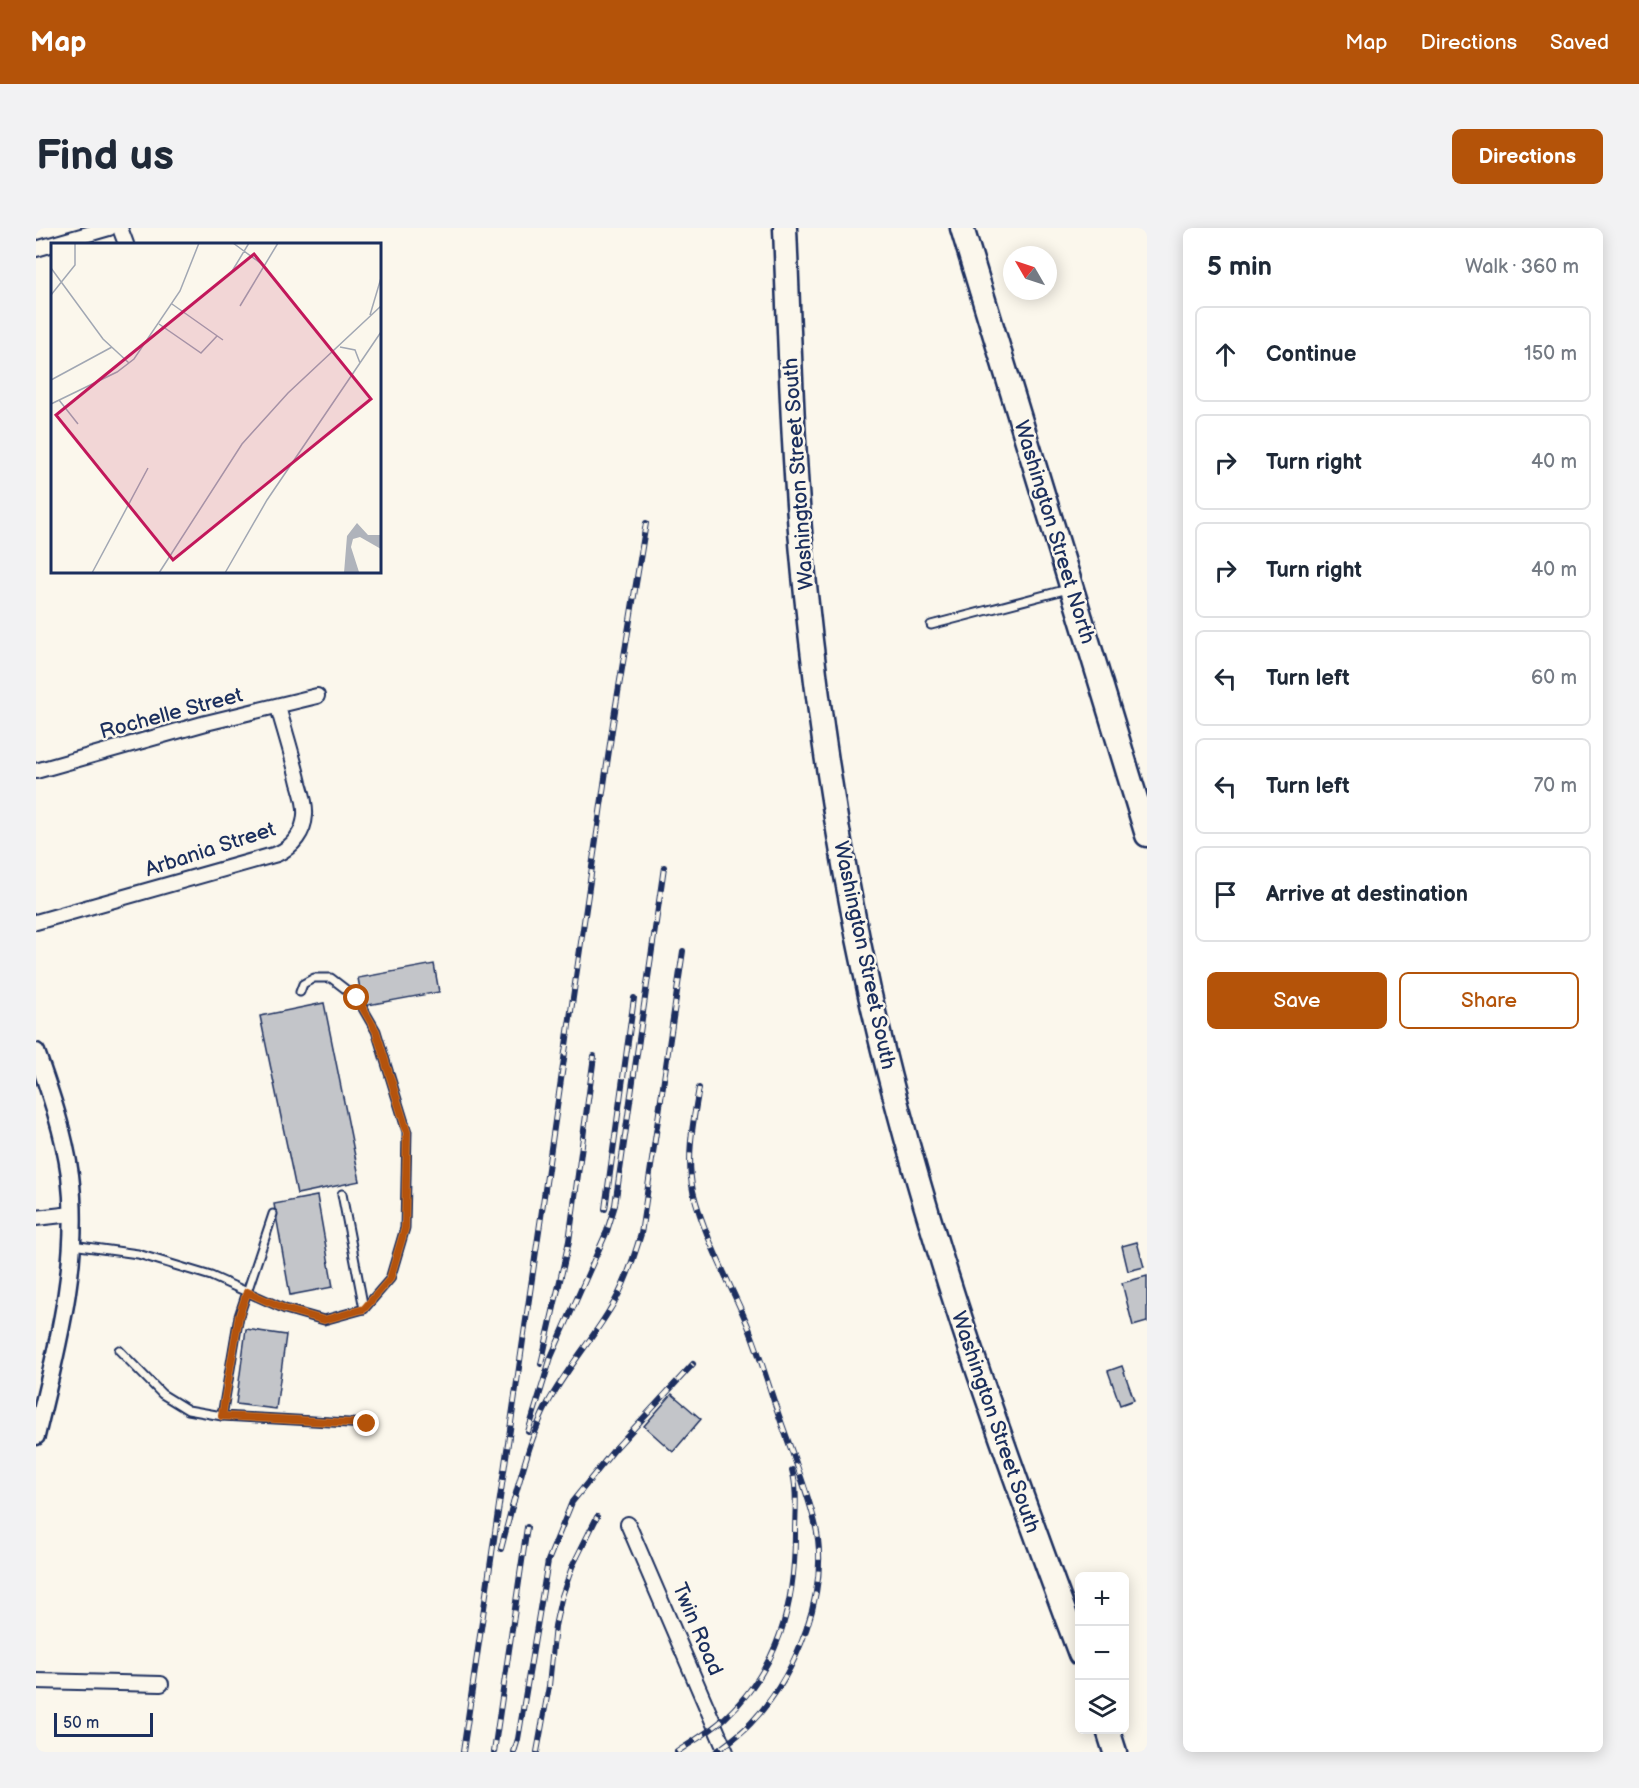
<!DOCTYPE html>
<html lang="en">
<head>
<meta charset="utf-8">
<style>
	body { margin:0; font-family:"Balsamiq Sans",sans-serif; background:#f2f2f3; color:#1f2937 }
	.controls { position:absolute; right:18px; bottom:18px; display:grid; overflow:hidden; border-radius:9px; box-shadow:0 3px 15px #0003 }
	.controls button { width:54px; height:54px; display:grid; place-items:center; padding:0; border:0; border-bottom:2px solid #e0e1e3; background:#fff; color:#1f2937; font:30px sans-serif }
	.compass { position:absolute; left:967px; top:18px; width:54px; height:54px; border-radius:50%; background:#fff; box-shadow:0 3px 15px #0003; rotate:309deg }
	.scale { position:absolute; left:18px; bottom:15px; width:99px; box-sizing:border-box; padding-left:6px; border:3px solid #1b2f5e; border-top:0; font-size:16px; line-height:21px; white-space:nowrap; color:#1b2f5e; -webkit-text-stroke:4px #fbf7ec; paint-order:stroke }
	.stop { position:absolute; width:18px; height:18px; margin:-14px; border:4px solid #b45309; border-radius:50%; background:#fff }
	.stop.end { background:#b45309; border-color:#fff; box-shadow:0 2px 6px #0008 }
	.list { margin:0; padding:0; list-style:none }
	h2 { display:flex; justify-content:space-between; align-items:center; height:78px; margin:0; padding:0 24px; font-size:26px }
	h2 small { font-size:20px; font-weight:400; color:#747a83 }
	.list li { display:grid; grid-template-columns:39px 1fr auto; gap:18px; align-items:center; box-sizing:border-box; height:96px; margin:0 12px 12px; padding:0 12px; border:2px solid #e0e1e3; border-radius:9px }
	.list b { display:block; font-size:22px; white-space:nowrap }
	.list em { font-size:20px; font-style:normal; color:#747a83 }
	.actions { display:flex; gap:12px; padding:18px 24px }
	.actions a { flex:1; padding:14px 0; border:2px solid #b45309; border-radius:9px; text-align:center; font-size:21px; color:#b45309 }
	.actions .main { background:#b45309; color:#fff }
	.icon { flex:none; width:33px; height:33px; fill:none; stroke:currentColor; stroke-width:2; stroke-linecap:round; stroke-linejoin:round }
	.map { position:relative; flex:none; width:1111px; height:1524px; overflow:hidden; border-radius:9px }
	header { display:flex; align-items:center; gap:36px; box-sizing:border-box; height:84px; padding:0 30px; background:#b45309; color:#fff }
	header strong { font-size:28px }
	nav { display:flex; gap:33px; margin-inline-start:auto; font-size:21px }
	.intro { display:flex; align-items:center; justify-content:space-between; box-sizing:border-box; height:144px; padding:0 36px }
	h1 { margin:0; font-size:42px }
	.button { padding:15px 27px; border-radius:9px; background:#b45309; color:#fff; font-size:21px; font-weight:700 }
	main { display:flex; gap:36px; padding:0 36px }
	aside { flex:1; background:#fff; border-radius:9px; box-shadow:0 3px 15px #0003 }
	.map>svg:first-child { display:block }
	.building { fill:#c3c5c9; stroke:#1b2f5e; stroke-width:1.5 }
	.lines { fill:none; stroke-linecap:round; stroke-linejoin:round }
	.service-casing { stroke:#1b2f5e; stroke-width:11 }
	.minor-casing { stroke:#1b2f5e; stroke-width:18 }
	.tertiary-casing { stroke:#1b2f5e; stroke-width:21 }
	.trunk-casing { stroke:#1b2f5e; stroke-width:27 }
	.service { stroke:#fbf7ec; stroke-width:7 }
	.minor { stroke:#fbf7ec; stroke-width:14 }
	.tertiary { stroke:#fbf7ec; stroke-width:16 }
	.trunk { stroke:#fbf7ec; stroke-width:22 }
	.rail-casing { stroke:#1b2f5e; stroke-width:6 }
	.rail { stroke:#fbf7ec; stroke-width:4; stroke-dasharray:11; stroke-linecap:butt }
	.route { stroke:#b45309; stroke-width:8 }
	.labels { text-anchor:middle; stroke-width:5; stroke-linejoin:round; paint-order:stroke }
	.street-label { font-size:21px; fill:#1b2f5e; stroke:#fbf7ec }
	.inset-road { fill:none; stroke:#a1a7b3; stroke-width:1.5 }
	.view { fill:#c2185b; fill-opacity:0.15; stroke:#c2185b; stroke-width:3 }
	.inset-edge { fill:none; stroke:#1b2f5e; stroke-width:3 }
</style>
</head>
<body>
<header>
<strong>Map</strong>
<nav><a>Map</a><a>Directions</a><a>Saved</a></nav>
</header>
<div class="intro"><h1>Find us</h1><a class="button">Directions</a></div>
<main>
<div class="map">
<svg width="1111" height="1524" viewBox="0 0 1111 1524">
	<rect width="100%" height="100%" fill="#fbf7ec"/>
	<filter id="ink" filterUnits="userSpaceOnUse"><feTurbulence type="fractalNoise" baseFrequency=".0167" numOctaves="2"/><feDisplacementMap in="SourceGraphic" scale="12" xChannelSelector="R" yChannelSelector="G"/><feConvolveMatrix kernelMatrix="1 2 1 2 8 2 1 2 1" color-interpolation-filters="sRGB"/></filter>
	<g filter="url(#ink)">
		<g class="building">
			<path d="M398 736 403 764 327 778 322 750Z"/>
			<path d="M288 775 324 953 261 966 224 788Z"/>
			<path d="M281 968 297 1059 254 1067 238 976Z"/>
			<path d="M1101 1014 1108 1039 1092 1043 1086 1018Z"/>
			<path d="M1111 1048V1094L1097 1098 1086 1055Z"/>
			<path d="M210 1101 250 1107 240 1181 200 1176Z"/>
			<path d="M1086 1138 1098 1172 1084 1177 1072 1143Z"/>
			<path d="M636 1166 665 1191 637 1224 608 1198Z"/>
		</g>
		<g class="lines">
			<g class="service-casing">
				<g id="service">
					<path d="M895 397 1032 361"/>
					<path d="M264 764 267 756 278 750H295L321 770 340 803 371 904 369 1000 354 1051 328 1081"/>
					<path d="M237 986 203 1088 186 1188 331 1196"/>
					<path d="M36 1017 102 1026 175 1048 249 1081 288 1092 328 1081 306 966"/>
					<path d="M83 1122 126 1166 152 1182 186 1188"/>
				</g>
			</g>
			<g class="minor-casing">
				<g id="minor">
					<path d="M84 0 90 16"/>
					<path d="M0 21 73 0"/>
					<path d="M0 543 170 495 281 468"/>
					<path d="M0 694 241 626C257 619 268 604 269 587 270 576 266 565 263 555 257 529 249 504 242 479"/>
					<path d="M0 990 36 986"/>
					<path d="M592 1296 690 1524"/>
					<path d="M0 1453 125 1456"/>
				</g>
			</g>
			<g class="tertiary-casing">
				<path id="tertiary" d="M0 824C14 864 28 904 34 947 45 1035 20 1124 0 1208"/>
			</g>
			<g class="trunk-casing">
				<g id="trunk">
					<path d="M749 0C754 123 757 245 770 367 784 501 805 636 834 767 885 993 963 1210 1044 1426"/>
					<path d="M926 0 1111 607"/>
					<path d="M1072 1502 1079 1524"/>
				</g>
			</g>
			<use href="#service" class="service"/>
			<use href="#minor" class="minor"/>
			<use href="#tertiary" class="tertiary"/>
			<use href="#trunk" class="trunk"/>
			<g class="rail-casing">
				<g id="rail">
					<path d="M663 860C657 894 650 929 657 963 668 1008 692 1051 710 1093 722 1121 730 1150 740 1179 753 1218 769 1255 779 1295 795 1360 761 1447 715 1495 705 1506 692 1515 680 1524"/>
					<path d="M569 981 598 770"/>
					<path d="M505 1136 533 1013 558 828"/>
					<path d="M492 1204 515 1129 571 1003 579 977 628 639"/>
					<path d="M476 1279C486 1245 495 1207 512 1175 530 1142 554 1114 573 1083 588 1060 597 1032 605 1006L647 723"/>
					<path d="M465 1321 478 1271"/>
					<path d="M427 1524 577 495 610 295"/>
					<path d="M458 1524 491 1299"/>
					<path d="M478 1524 482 1511 512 1333 536 1274 578 1222 657 1136"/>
					<path d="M501 1524 513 1458 519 1398 525 1371 536 1339 561 1289"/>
					<path d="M641 1524C657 1513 675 1503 689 1490 743 1439 759 1377 759 1306 759 1285 762 1262 756 1242"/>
				</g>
			</g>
			<use href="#rail" class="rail"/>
		</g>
	</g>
	<g class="lines" filter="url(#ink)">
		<path class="route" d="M321 770 340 803 371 904 369 1000 354 1051 328 1081 288 1092 249 1081 211 1064 203 1088 186 1188 331 1196"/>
	</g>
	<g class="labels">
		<g class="street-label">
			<text transform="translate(762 246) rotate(-94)" y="7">Washington Street South</text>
			<text transform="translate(1019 304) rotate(73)" y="7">Washington Street North</text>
			<text transform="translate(135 485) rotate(-15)" y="7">Rochelle Street</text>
			<text transform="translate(174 621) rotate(-18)" y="7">Arbania Street</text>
			<text transform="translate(829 727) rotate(78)" y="7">Washington Street South</text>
			<text transform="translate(960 1194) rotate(71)" y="7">Washington Street South</text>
			<text transform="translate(662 1401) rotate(67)" y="7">Twin Road</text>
		</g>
	</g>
	<g transform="translate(15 15)">
		<rect width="330" height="330" fill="#fbf7ec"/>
		<path d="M306 280 317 292H330V306L309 294 302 296 300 304 308 329 293 330 296 293Z" fill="#afb3bb"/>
		<path class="inset-road" d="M182 0 212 22M0 25 52 96 78 120M180 30 198 0M0 52 24 22V0M121 61 172 97M189 63 227 0M319 72 330 35M108 81 150 110 166 93M289 104 304 107 309 120M0 137 61 104M8 157 27 181M0 161 66 129 83 116 129 48 148 0M41 330 97 225M108 330 191 201 237 150 330 63M174 330 216 257 330 89"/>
		<path class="view" d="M203 11 320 156 122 317 5 172Z"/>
		<rect width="330" height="330" class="inset-edge"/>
	</g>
</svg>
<div class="controls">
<button>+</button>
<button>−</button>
<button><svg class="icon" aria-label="layers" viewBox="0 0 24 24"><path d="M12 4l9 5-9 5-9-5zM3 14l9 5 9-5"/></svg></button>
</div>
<svg class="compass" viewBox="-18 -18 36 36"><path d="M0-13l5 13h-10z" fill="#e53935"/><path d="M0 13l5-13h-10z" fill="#747a83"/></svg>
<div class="scale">50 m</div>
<div class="stop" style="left:321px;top:770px"></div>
<div class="stop end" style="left:331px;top:1196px"></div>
</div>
<aside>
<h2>5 min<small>Walk · 360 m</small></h2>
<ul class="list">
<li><svg class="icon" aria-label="ahead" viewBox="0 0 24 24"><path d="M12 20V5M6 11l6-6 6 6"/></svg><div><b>Continue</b></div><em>150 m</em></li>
<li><svg class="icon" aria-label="right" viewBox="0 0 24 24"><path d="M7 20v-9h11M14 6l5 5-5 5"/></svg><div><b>Turn right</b></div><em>40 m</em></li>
<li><svg class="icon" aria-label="right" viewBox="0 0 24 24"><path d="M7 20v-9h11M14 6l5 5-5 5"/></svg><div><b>Turn right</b></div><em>40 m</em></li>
<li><svg class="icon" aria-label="left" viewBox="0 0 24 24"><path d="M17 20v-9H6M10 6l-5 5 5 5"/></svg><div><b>Turn left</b></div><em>60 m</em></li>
<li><svg class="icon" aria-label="left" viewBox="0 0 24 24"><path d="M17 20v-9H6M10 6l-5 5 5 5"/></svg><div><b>Turn left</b></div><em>70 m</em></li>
<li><svg class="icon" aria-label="arrive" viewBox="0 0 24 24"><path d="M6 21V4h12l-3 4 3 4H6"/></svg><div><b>Arrive at destination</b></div></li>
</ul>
<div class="actions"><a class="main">Save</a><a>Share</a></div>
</aside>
</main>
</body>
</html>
